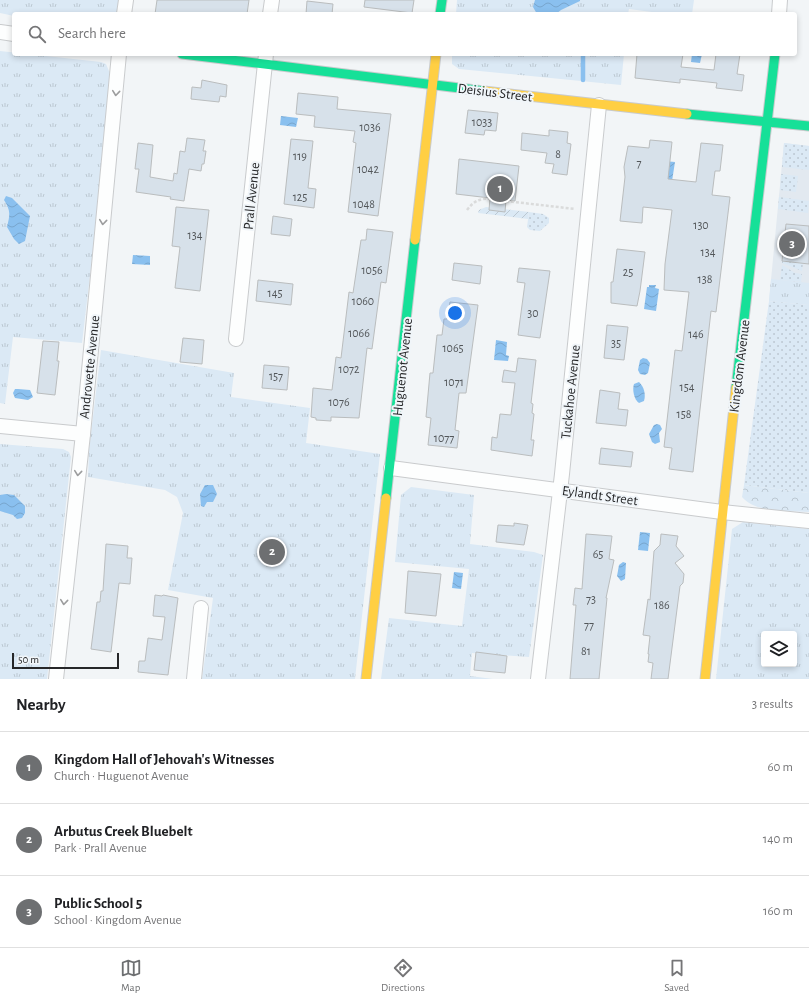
<!DOCTYPE html>
<html lang="en">
<head>
<meta charset="utf-8">
<style>
	body { margin:0; font-family:"Alegreya Sans",sans-serif; background:#f6f6f6; color:#202124 }
	.controls { position:absolute; right:12px; bottom:12px; display:grid; overflow:hidden; border-radius:4px; box-shadow:0 2px 6px #0003 }
	.controls button { width:36px; height:36px; display:grid; place-items:center; padding:0; border:0; border-bottom:1px solid #e0e0e0; background:#fff; color:#202124; font:20px sans-serif }
	.scale { position:absolute; left:12px; bottom:10px; width:107px; box-sizing:border-box; padding-left:4px; border:2px solid #262729; border-top:0; font-size:11px; line-height:14px; white-space:nowrap; color:#262729; -webkit-text-stroke:3px #f0f5f9; paint-order:stroke }
	.you { position:absolute; left:455px; top:313px; width:14px; height:14px; margin:-10px; border:3px solid #fff; border-radius:50%; background:#1a73e8; box-shadow:0 0 0 6px #1a73e833 }
	.badge { display:grid; place-items:center; width:26px; height:26px; border-radius:50%; background:#6d6f71; color:#fff; font-size:13px; font-weight:700 }
	.pin { position:absolute; translate:-50% -50%; border:2px solid #fff; box-shadow:0 1px 4px #0006 }
	.list { margin:0; padding:0; list-style:none }
	h2 { display:flex; justify-content:space-between; align-items:center; height:52px; margin:0; padding:0 16px; font-size:17px }
	h2 small { font-size:13px; font-weight:400; color:#757577 }
	.list li { display:grid; grid-template-columns:26px 1fr auto; gap:12px; align-items:center; box-sizing:border-box; height:72px; padding:0 16px; border-top:1px solid #e0e0e0 }
	.list b { display:block; font-size:15px; white-space:nowrap }
	.list p { margin:0; font-size:13px; white-space:nowrap; color:#757577 }
	.list em { font-size:13px; font-style:normal; color:#757577 }
	.icon { flex:none; width:22px; height:22px; fill:none; stroke:currentColor; stroke-width:2; stroke-linecap:round; stroke-linejoin:round }
	.map { position:relative; flex:none; width:809px; height:679px; overflow:hidden }
	.search { position:absolute; background:#fff; box-shadow:0 2px 6px #0003; left:12px; right:12px; top:12px; height:44px; display:flex; align-items:center; gap:10px; box-sizing:border-box; padding:0 14px; border-radius:4px; color:#757577; font-size:15px }
	.sheet { height:268px; background:#fff }
	nav { display:flex; justify-content:space-around; align-items:center; box-sizing:border-box; height:56px; border-top:1px solid #e0e0e0; background:#fff; font-size:11px; color:#757577 }
	nav a { display:grid; justify-items:center; gap:2px }
	nav .on { color:#6d6f71 }
	.map>svg:first-child { display:block }
	.built { fill:#e2e9f0 }
	.grass { fill:url(#grass-dots) }
	.forest { fill:url(#forest-crowns) }
	.park { fill:url(#park-tufts); fill-rule:evenodd }
	.garden { fill:url(#garden-furrows) }
	.water { fill:url(#water-waves) }
	.lines { fill:none; stroke-linecap:round; stroke-linejoin:round }
	.stream { stroke:#8ac0ef; stroke-width:4.5 }
	.building { fill:#d7e1ea; stroke:#babdbe }
	.street-casing { stroke:#c9cbcd; stroke-width:16 }
	.fast-casing { stroke:#c9cbcd; stroke-width:11 }
	.slow-casing { stroke:#c9cbcd; stroke-width:11 }
	.path { stroke:#dadbdb; stroke-width:2.5; stroke-dasharray:3 2; stroke-linecap:butt }
	.street { stroke:#fdfefe; stroke-width:14 }
	.fast { stroke:#16e098; stroke-width:9 }
	.slow { stroke:#ffcf43; stroke-width:9 }
	.oneway { stroke:#9c9d9e }
	.labels { text-anchor:middle; stroke-width:4; stroke-linejoin:round; paint-order:stroke }
	.number-label { font-size:12px; fill:#525659 }
	.street-label { font-size:14px; fill:#262729; stroke:#f0f5f9 }
</style>
</head>
<body>
<div class="map">
<svg width="809" height="679" viewBox="0 0 809 679">
	<defs>
		<pattern id="grass-dots" width="8" height="8" patternUnits="userSpaceOnUse"><rect width="8" height="8" fill="#dbe9f5"/><path d="M2 2h.1M6 6h.1" fill="none" stroke="#bcc8d2" stroke-width="1.8" stroke-linecap="round"/></pattern>
		<pattern id="forest-crowns" width="20" height="18" patternUnits="userSpaceOnUse"><rect width="20" height="18" fill="#dbe9f5"/><path d="M2 6a3 3 0 1 1 6 0M12 15a3 3 0 1 1 6 0" fill="none" stroke="#bcc8d2"/></pattern>
		<pattern id="park-tufts" width="24" height="20" patternUnits="userSpaceOnUse"><rect width="24" height="20" fill="#dbe9f5"/><path d="M3 7l-1-3M5 7V3M7 7l1-3M15 17l-1-3M17 17v-4M19 17l1-3" fill="none" stroke="#bcc8d2"/></pattern>
		<pattern id="garden-furrows" width="10" height="10" patternUnits="userSpaceOnUse"><rect width="10" height="10" fill="#dbe9f5"/><path d="M-1 1l2-2M0 10L10 0M9 11l2-2" fill="none" stroke="#bcc8d2"/></pattern>
		<pattern id="water-waves" width="16" height="10" patternUnits="userSpaceOnUse"><rect width="16" height="10" fill="#8ac0ef"/><path d="M0 5q4-4 8 0t8 0" fill="none" stroke="#77a5cd"/></pattern>
	</defs>
	<rect width="100%" height="100%" fill="#f2f5f7"/>
	<path class="built" d="M784 143 809 146V305L769 301Z"/>
	<g class="grass">
		<path d="M784 143 809 146V170L782 167Z"/>
		<path d="M781 174 798 176 796 192 780 190Z"/>
		<path d="M779 197 809 201 808 213 778 209Z"/>
		<path d="M529 212 543 214 549 218V223L540 231 530 230 527 227Z"/>
		<path d="M782 261 803 263 802 271 782 263Z"/>
		<path d="M782 265 795 273 802 274 801 282 780 280Z"/>
		<path d="M769 301 809 305V493L744 485Z"/>
	</g>
	<path class="forest" d="M744 485 809 493V512C788 510 757 514 742 497Z"/>
	<g class="park">
		<path d="M0 0H121L119 14H14V16L0 13Z"/>
		<path d="M457 0H694L692 14H667L629 9 628 14H456Z"/>
		<path d="M0 51 101 62 106 64 109 71 114 73 82 343 13 337 5 404 0 403Z"/>
		<path d="M452 54H624L621 85 459 69 452 64Z"/>
		<path d="M771 279 809 283V305L769 301Z"/>
		<path d="M101 350 234 373 231 397 310 408 306 443 380 454 355 679H202L213 598 168 590 183 513 177 497 165 490 88 477 89 450Z"/>
		<path d="M0 444 63 449 69 452 71 457 47 679H0Z"/>
		<path d="M411 487 474 495 470 544 534 552 543 555 529 657 472 653 470 676 493 679H381L389 618 462 626 469 569 395 562 401 495Z"/>
		<path d="M743 522 809 529V679H716L732 529ZM764 634H794V664H764Z"/>
	</g>
	<path class="garden" d="M486 207 529 212 528 219 478 213 479 210Z"/>
	<g class="water">
		<path d="M535 0H580V1L561 10 556 14H537L533 7Z"/>
		<path d="M692 54H702L700 63 691 62Z"/>
		<path d="M281 116 298 118 296 127 280 125Z"/>
		<path d="M664 161 675 162 672 181 662 180Z"/>
		<path d="M6 196 12 198 30 216 25 241 19 244 14 239 7 227C10 215 11 211 4 200Z"/>
		<path d="M133 255 150 256V265L132 264Z"/>
		<path d="M649 285H656L655 288 659 289 656 311 644 309 647 287H649Z"/>
		<path d="M496 340 507 342 506 355 509 356 508 361 494 360Z"/>
		<path d="M643 358 647 359 650 363 648 373 645 375 640 374 638 370 640 360Z"/>
		<path d="M639 382C644 387 646 394 644 401L639 403C634 400 632 389 634 384Z"/>
		<path d="M18 389 30 390 33 397 28 400 15 398 13 393 15 389Z"/>
		<path d="M657 424 660 425 662 429 659 433 660 442 655 444 652 442 649 434 654 425Z"/>
		<path d="M205 485H213L217 494 213 502H207L204 507 201 506 200 494Z"/>
		<path d="M6 494 14 495 25 506V513L22 518 17 519 13 515 0 511V495Z"/>
		<path d="M640 532 650 533 648 551 638 550Z"/>
		<path d="M623 562 626 563 625 579 621 581 617 576 619 565Z"/>
		<path d="M454 572 463 573 461 589 452 588Z"/>
	</g>
	<g class="lines">
		<path class="stream" d="M583 54V80"/>
	</g>
	<g class="building">
		<path d="M157 0H249L247 14H155Z"/>
		<path d="M365 0H414L412 13 364 7Z"/>
		<path d="M307 1 333 4 332 14H306Z"/>
		<path d="M637 54H683L681 67 714 70 716 54H740L737 74 744 75 742 91 716 88 717 83 680 79V83L635 78Z"/>
		<path d="M202 80 227 85 226 97 220 96 219 102 191 99 192 87 201 88Z"/>
		<path d="M298 93 338 97 337 109 391 114 378 216 348 212 356 143 353 142 355 131 314 127 315 116 296 114Z"/>
		<path d="M468 110 498 113 496 131 485 130 484 135 465 133Z"/>
		<path d="M549 130 568 132 567 143 571 144 567 175 552 173 554 164 545 163 547 153 521 150 522 133 549 136Z"/>
		<path d="M187 138 205 140 203 151H206L204 164H202L201 171 189 169 184 201 170 199 171 197 136 192 139 169H135L138 143 153 145 150 177 173 181 174 173 177 174 180 151 185 152Z"/>
		<path d="M291 139 313 141 308 188 316 189 314 208 284 204Z"/>
		<path d="M650 140 672 142 668 179 696 182 701 143 723 145 720 171H715L712 195 730 197 716 312 711 311 693 472 669 469 672 448 664 447 675 350 682 351 689 292 664 290 665 264 672 210 643 207 642 223 620 221 625 177 624 167 628 146 649 148Z"/>
		<path d="M459 159 519 166 515 201 506 200 505 212 489 210 490 198 456 194Z"/>
		<path d="M176 207 209 210 200 291 175 288 180 247 172 246Z"/>
		<path d="M273 216 292 219 290 236 271 234Z"/>
		<path d="M786 224 809 226V264L782 261Z"/>
		<path d="M367 229 393 232 386 283 381 282 372 349 367 348 359 418 331 417V421L316 420V418L311 417 313 388 332 390 336 357 341 358 349 292 353 293 361 240H366Z"/>
		<path d="M617 249 645 252 640 291 637 306 611 303V282H613Z"/>
		<path d="M454 263 482 266 480 284 452 280Z"/>
		<path d="M519 268 550 271 540 338 518 335 525 283 517 282Z"/>
		<path d="M258 280 293 284 291 305 256 301Z"/>
		<path d="M450 302 478 305 466 393H459L455 430 459 431 457 448 428 445 431 418 426 417 430 373H433L437 335H442L444 319H447Z"/>
		<path d="M607 325 628 327 624 360 604 358Z"/>
		<path d="M183 338 204 340 202 364 180 362Z"/>
		<path d="M43 341 59 342 57 361H59L55 395 37 393Z"/>
		<path d="M518 358 536 360 531 403 533 404 532 413 534 414 531 440H534L532 456 491 450 492 437 497 438 500 414 511 415 515 383 502 382 504 370 516 372Z"/>
		<path d="M264 365 289 367 287 390 262 388Z"/>
		<path d="M600 390 620 393 618 409 628 410 626 426 596 423Z"/>
		<path d="M601 448 633 452 631 467 599 464Z"/>
		<path d="M514 523 528 525 524 545 496 542 498 525 514 526Z"/>
		<path d="M586 534 612 536 609 559 614 560 606 598H607L599 679H570L576 605H573L575 588 582 589Z"/>
		<path d="M661 534 678 536 676 546 684 556 675 563 684 574 683 583 680 586 668 679H651L653 663 648 662 649 654H648L650 636 643 635 648 599 650 600 654 551 660 545Z"/>
		<path d="M106 544 128 546 127 558H132L130 584 119 583 111 652 91 649 97 602H100L101 591H103Z"/>
		<path d="M408 571 441 574 436 616 405 613Z"/>
		<path d="M155 595 162 596 163 595 178 598 168 675 138 672 139 661H145L148 638 162 640 165 617 153 616Z"/>
		<path d="M476 652 507 656 505 673 474 670Z"/>
	</g>
	<g class="lines">
		<g class="street-casing">
			<g id="street">
				<path d="M124 14 126 0"/>
				<path d="M270 14 272 0"/>
				<path d="M779 14 780 0"/>
				<path d="M0 32 14 34"/>
				<path d="M236 339 266 54"/>
				<path d="M0 426 83 434"/>
				<path d="M391 468 722 512 809 521"/>
				<path d="M56 679 83 434 119 54"/>
				<path d="M194 679 201 608"/>
				<path d="M538 679 562 474 599 105"/>
			</g>
		</g>
		<g class="fast-casing">
			<g id="fast">
				<path d="M440 14 442 0"/>
				<path d="M182 54 484 91"/>
				<path d="M687 114 809 126"/>
				<path d="M736 388 775 54"/>
				<path d="M386 498 415 240"/>
			</g>
		</g>
		<g class="slow-casing">
			<g id="slow">
				<path d="M484 91 687 114"/>
				<path d="M415 240 436 54"/>
				<path d="M366 679 386 498"/>
				<path d="M705 679 736 388"/>
			</g>
		</g>
		<g class="path">
			<path d="M506 201 575 209"/>
			<path d="M467 210C473 202 479 198 490 199"/>
		</g>
		<use href="#street" class="street"/>
		<use href="#fast" class="fast"/>
		<use href="#slow" class="slow"/>
	</g>
	<defs><path id="oneway-chevron" d="M-2-3.5L2.5 0L-2 3.5" fill="none" stroke-width="1.6" stroke-linecap="round" stroke-linejoin="round"/></defs>
	<g class="oneway">
		<use href="#oneway-chevron" transform="translate(116 93) rotate(96)"/>
		<use href="#oneway-chevron" transform="translate(103 222) rotate(96)"/>
		<use href="#oneway-chevron" transform="translate(78 473) rotate(96)"/>
		<use href="#oneway-chevron" transform="translate(64 602) rotate(96)"/>
	</g>
	<g class="labels">
		<g class="number-label">
			<text x="482" y="126">1033</text>
			<text x="370" y="131">1036</text>
			<text x="558" y="158">8</text>
			<text x="300" y="160">119</text>
			<text x="639" y="167">7</text>
			<text x="368" y="173">1042</text>
			<text x="300" y="201">125</text>
			<text x="364" y="208">1048</text>
			<text x="701" y="229">130</text>
			<text x="195" y="239">134</text>
			<text x="708" y="256">134</text>
			<text x="372" y="274">1056</text>
			<text x="628" y="276">25</text>
			<text x="705" y="283">138</text>
			<text x="275" y="297">145</text>
			<text x="363" y="305">1060</text>
			<text x="533" y="317">30</text>
			<text x="359" y="337">1066</text>
			<text x="696" y="338">146</text>
			<text x="616" y="347">35</text>
			<text x="453" y="352">1065</text>
			<text x="349" y="373">1072</text>
			<text x="276" y="380">157</text>
			<text x="454" y="386">1071</text>
			<text x="687" y="391">154</text>
			<text x="339" y="406">1076</text>
			<text x="684" y="418">158</text>
			<text x="444" y="442">1077</text>
			<text x="598" y="558">65</text>
			<text x="591" y="603">73</text>
			<text x="662" y="609">186</text>
			<text x="589" y="629">77</text>
			<text x="586" y="655">81</text>
		</g>
		<g class="street-label">
			<text transform="translate(495 92) rotate(7)" y="5">Deisius Street</text>
			<text transform="translate(251 196) rotate(-84)" y="5">Prall Avenue</text>
			<text transform="translate(739 366) rotate(-83)" y="5">Kingdom Avenue</text>
			<text transform="translate(89 367) rotate(-84)" y="5">Androvette Avenue</text>
			<text transform="translate(402 367) rotate(-84)" y="5">Huguenot Avenue</text>
			<text transform="translate(570 392) rotate(-84)" y="5">Tuckahoe Avenue</text>
			<text transform="translate(600 495) rotate(8)" y="5">Eylandt Street</text>
		</g>
	</g>
</svg>
<div class="controls">
<button><svg class="icon" aria-label="layers" viewBox="0 0 24 24"><path d="M12 4l9 5-9 5-9-5zM3 14l9 5 9-5"/></svg></button>
</div>
<div class="scale">50 m</div>
<div class="you"></div>
<div class="pin badge" style="left:500px;top:189px">1</div>
<div class="pin badge" style="left:272px;top:552px">2</div>
<div class="pin badge" style="left:792px;top:244px">3</div>
<div class="search"><svg class="icon" aria-label="search" viewBox="0 0 24 24"><circle cx="10" cy="10" r="6"/><path d="M15 15l6 6"/></svg>Search here</div>
</div>
<section class="sheet">
<h2>Nearby<small>3 results</small></h2>
<ul class="list">
<li><span class="badge">1</span><div><b>Kingdom Hall of Jehovah's Witnesses</b><p>Church · Huguenot Avenue</p></div><em>60 m</em></li>
<li><span class="badge">2</span><div><b>Arbutus Creek Bluebelt</b><p>Park · Prall Avenue</p></div><em>140 m</em></li>
<li><span class="badge">3</span><div><b>Public School 5</b><p>School · Kingdom Avenue</p></div><em>160 m</em></li>
</ul>
</section>
<nav>
<a class="on"><svg class="icon" aria-label="map" viewBox="0 0 24 24"><path d="M3 6l6-2 6 2 6-2v14l-6 2-6-2-6 2zM9 4v14M15 6v14"/></svg>Map</a>
<a><svg class="icon" aria-label="directions" viewBox="0 0 24 24"><path d="M12 3l9 9-9 9-9-9zM9 14v-3h6M13 9l2 2-2 2"/></svg>Directions</a>
<a><svg class="icon" aria-label="saved" viewBox="0 0 24 24"><path d="M7 4h10v16l-5-4-5 4z"/></svg>Saved</a>
</nav>
</body>
</html>
